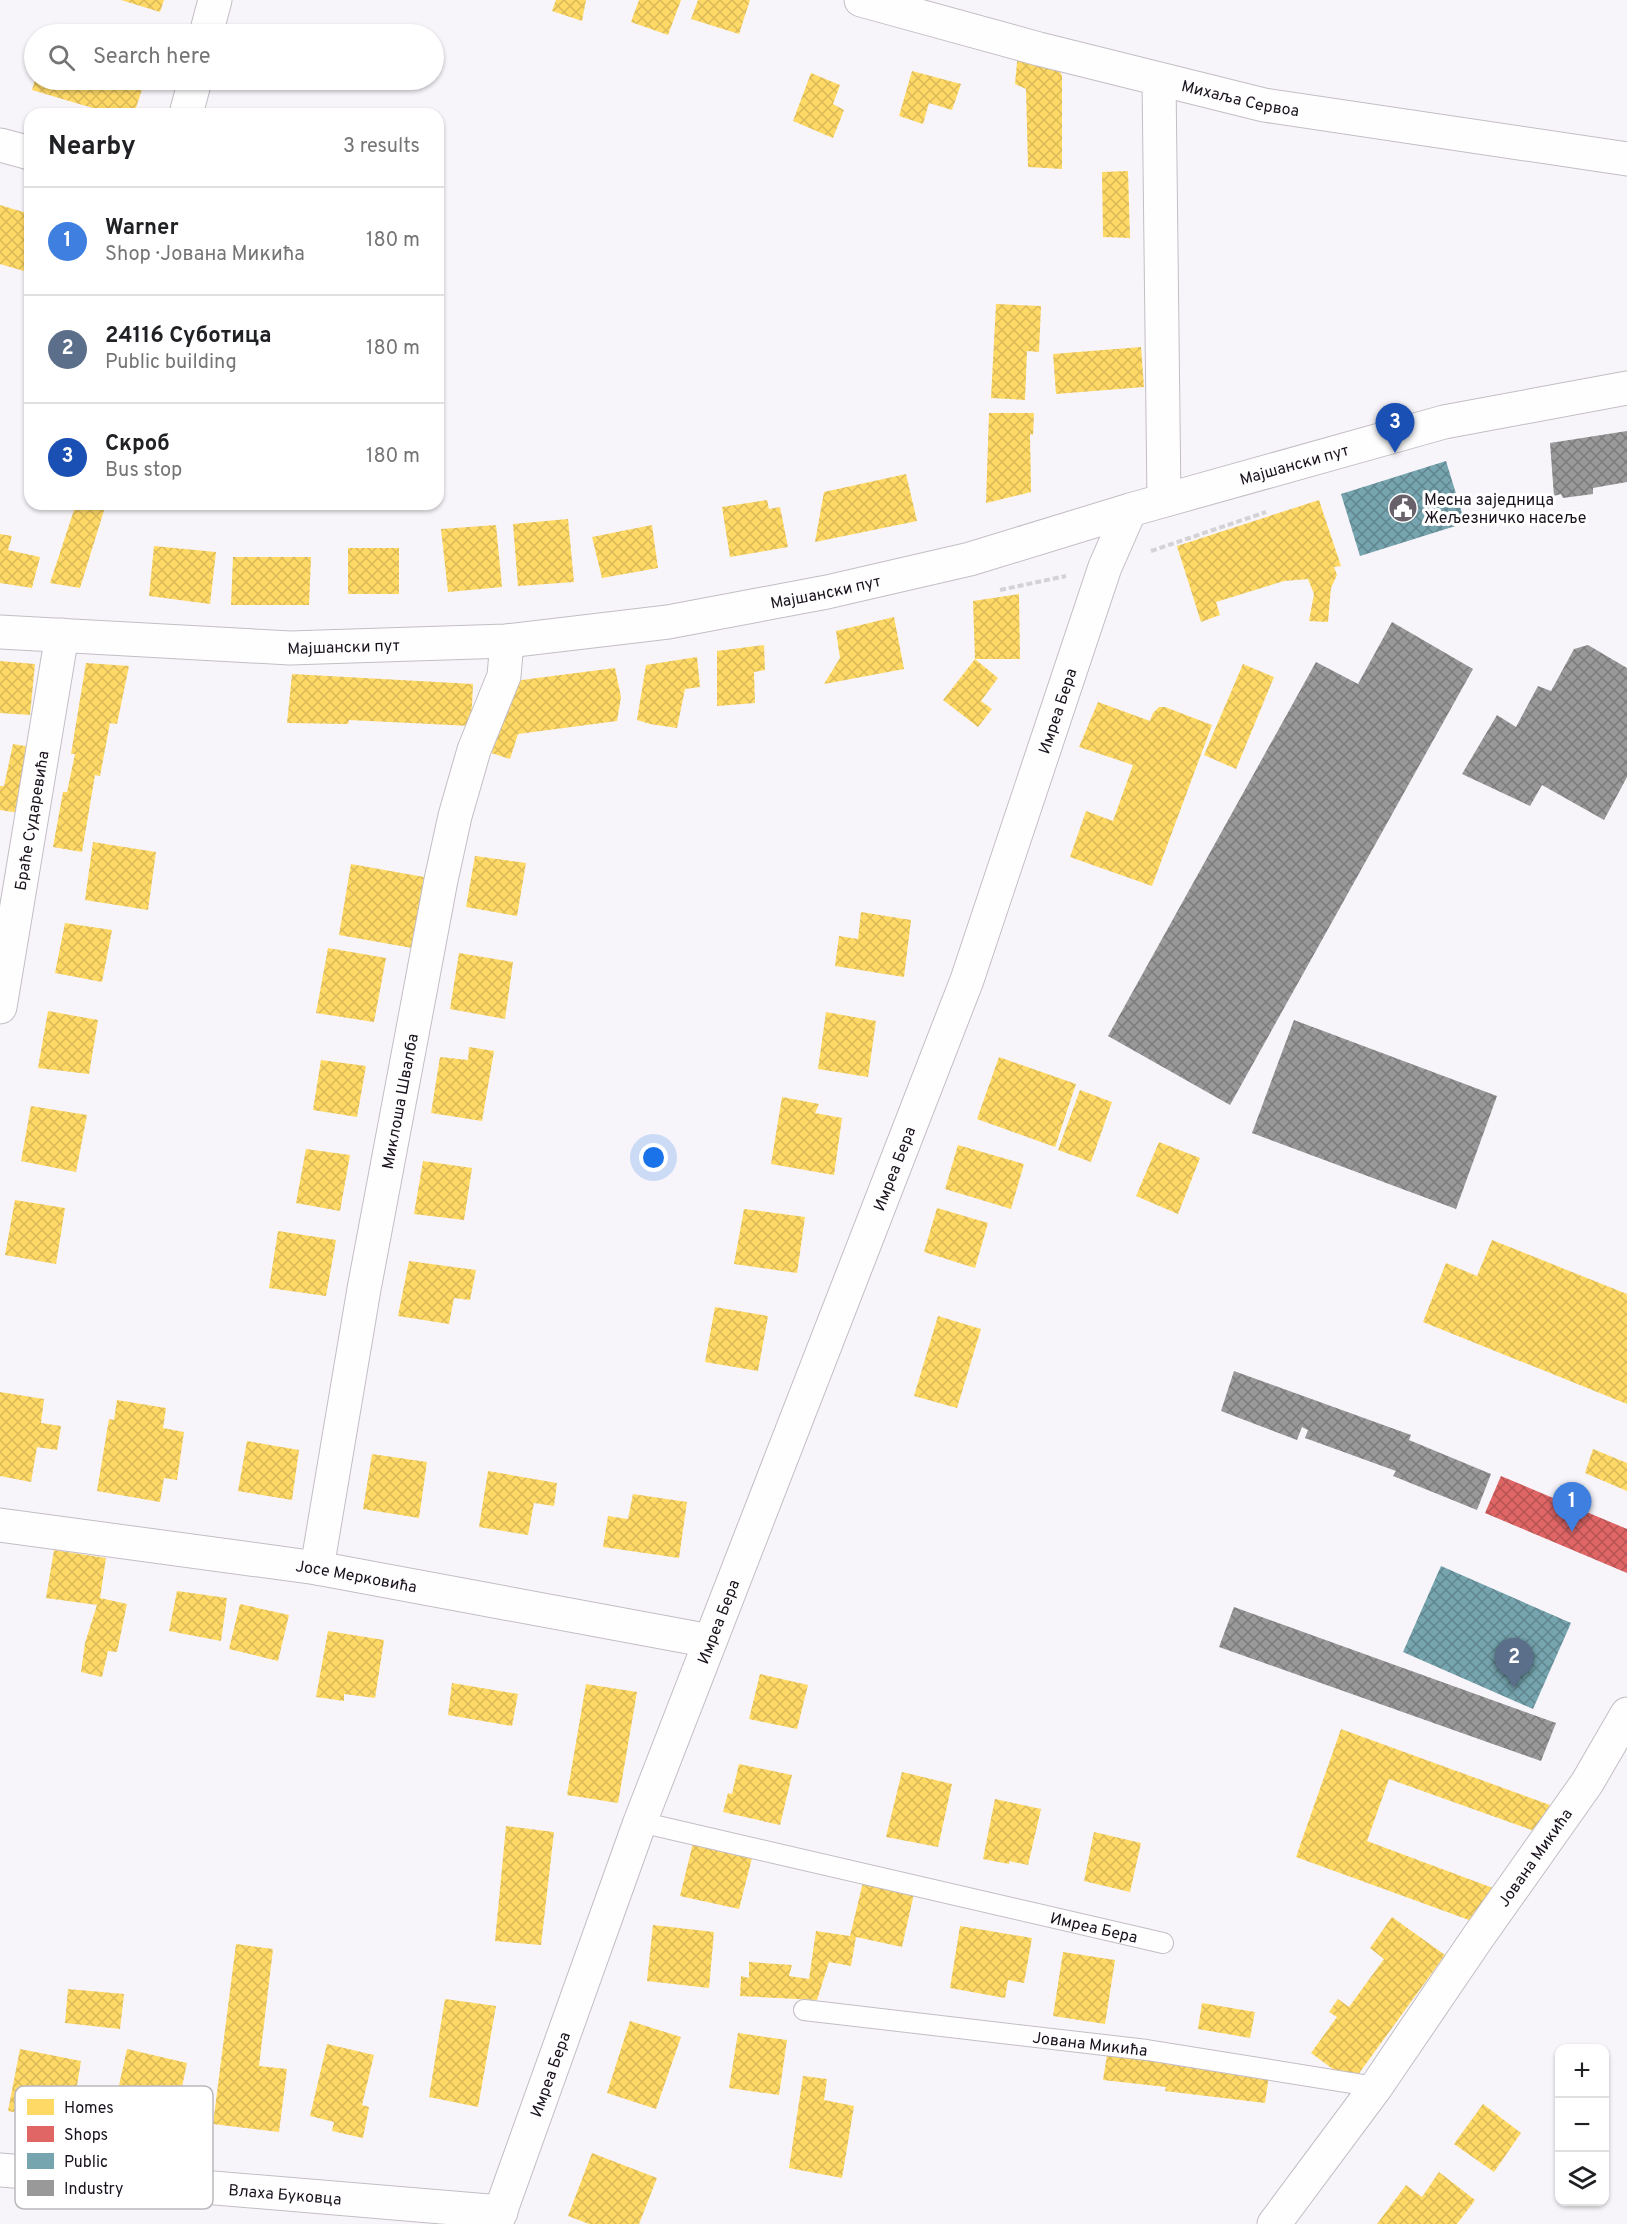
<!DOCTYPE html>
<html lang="en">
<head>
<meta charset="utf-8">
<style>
	body { margin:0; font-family:Overpass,sans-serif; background:#f6f6f6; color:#202124 }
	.controls { position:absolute; right:18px; bottom:18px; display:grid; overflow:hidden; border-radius:12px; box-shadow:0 2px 4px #0004 }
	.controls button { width:54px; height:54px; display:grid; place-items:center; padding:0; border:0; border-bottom:2px solid #e0e0e0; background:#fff; color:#202124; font:30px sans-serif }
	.you { position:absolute; left:654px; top:1158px; width:21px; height:21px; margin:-15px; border:4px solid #fff; border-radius:50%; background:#1a73e8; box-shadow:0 0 0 9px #1a73e833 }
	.badge { display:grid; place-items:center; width:39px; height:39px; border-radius:50%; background:#0b8043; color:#fff; font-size:20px; font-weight:700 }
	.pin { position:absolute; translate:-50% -50px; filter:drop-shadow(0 2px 3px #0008) }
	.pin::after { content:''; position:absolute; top:32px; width:21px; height:18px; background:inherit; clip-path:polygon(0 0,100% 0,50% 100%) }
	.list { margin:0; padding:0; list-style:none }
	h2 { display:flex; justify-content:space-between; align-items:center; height:78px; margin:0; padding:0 24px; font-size:26px }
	h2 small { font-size:20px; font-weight:400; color:#757577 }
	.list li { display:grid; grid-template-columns:39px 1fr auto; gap:18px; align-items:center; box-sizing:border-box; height:108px; padding:0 24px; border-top:2px solid #e0e0e0 }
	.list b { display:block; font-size:22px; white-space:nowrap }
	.list p { margin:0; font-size:20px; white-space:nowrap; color:#757577 }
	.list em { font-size:20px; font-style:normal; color:#757577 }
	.icon { flex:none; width:33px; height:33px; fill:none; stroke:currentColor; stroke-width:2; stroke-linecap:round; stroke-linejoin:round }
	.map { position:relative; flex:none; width:1627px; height:2224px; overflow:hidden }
	.search { position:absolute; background:#fff; box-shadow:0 2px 4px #0004; left:24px; top:24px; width:420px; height:66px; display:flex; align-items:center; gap:15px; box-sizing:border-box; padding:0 21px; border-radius:33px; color:#757577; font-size:22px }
	.panel { position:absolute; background:#fff; box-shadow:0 2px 4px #0004; left:24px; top:108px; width:420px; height:402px; border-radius:18px }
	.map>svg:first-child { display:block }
	.homes { fill:url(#homes-cross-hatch) }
	.shops { fill:url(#shops-cross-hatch) }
	.public { fill:url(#public-cross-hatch) }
	.industry { fill:url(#industry-cross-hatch) }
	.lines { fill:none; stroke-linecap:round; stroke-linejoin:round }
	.service-casing { stroke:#c3bdc5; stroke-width:22 }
	.minor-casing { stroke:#c3bdc5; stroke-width:35 }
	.tertiary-casing { stroke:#c3bdc5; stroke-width:35 }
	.path { stroke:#d3d2d5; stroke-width:4; stroke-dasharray:6 3; stroke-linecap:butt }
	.service { stroke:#fefefe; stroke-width:20 }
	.minor { stroke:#fefefe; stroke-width:33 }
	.tertiary { stroke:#fefefe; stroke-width:33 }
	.labels { text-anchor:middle; stroke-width:6; stroke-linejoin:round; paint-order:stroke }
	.street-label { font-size:16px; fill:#1a121d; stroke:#fff }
	.poi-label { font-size:16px; fill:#1a121d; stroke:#fff; text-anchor:start }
	.key { fill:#fff; stroke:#bab8bb; stroke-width:1.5 }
	.key-label { font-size:16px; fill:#1a121d }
</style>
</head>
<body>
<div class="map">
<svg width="1627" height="2224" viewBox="0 0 1627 2224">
	<defs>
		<pattern id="homes-cross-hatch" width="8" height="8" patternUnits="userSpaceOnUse" patternTransform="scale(1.5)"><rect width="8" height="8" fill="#ffd966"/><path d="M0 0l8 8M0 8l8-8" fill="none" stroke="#dab958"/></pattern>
		<pattern id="shops-cross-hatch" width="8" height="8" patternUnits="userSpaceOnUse" patternTransform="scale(1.5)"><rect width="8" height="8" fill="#e06666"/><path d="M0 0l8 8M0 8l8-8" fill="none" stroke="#b55353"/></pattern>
		<pattern id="public-cross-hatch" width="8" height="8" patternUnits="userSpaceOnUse" patternTransform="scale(1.5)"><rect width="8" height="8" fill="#76a5af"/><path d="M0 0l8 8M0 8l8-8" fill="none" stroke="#60858e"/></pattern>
		<pattern id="industry-cross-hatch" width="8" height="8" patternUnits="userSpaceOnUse" patternTransform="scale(1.5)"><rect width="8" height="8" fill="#999"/><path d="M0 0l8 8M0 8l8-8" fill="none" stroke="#7c7b7c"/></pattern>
	</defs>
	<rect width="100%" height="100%" fill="#f8f5fa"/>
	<g class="homes">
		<path d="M121 0H164L160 12Z"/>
		<path d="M556 0H586L582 21 552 11Z"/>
		<path d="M639 0H681L668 35 631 22Z"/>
		<path d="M698 0H750L739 34 691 19Z"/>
		<path d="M1018 52 1056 62 1062 76V169L1028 167 1026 89 1015 84Z"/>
		<path d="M912 71 961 84 952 110 929 103 923 124 899 116Z"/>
		<path d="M811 73 840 85 833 104 844 110 833 138 793 121Z"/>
		<path d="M35 80H145L134 114H113L32 90Z"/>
		<path d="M1128 171 1130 238 1103 237 1102 172Z"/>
		<path d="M0 205 30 214V252L24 271 0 264Z"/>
		<path d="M996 304 1041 306 1039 352 1027 351 1025 400 991 398Z"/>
		<path d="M1141 347 1144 387 1056 394 1053 354Z"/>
		<path d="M989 413H1034L1033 435 1030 434 1031 492 986 503Z"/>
		<path d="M906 474 917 521 815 542 824 492Z"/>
		<path d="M767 500 769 509 780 507 788 547 730 557 722 507Z"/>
		<path d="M1319 500 1341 566 1334 567 1337 575 1331 588 1328 622 1309 621 1314 594 1308 579 1284 581 1216 602 1220 615 1201 622 1177 546Z"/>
		<path d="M76 504H106L80 588 50 583Z"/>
		<path d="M568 519 574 582 518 586 513 524Z"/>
		<path d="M496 525 502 587 448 592 441 529Z"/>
		<path d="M652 525 658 568 602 578 592 537Z"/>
		<path d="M0 534 12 536 8 550 40 557 32 588 0 583Z"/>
		<path d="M154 546 216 552 210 604 149 596Z"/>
		<rect x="348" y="548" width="51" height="46"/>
		<path d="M233 557H311L309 605H231Z"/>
		<path d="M1019 594 1020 659H975L998 678 981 701 992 709 978 727 943 700 975 659 973 601Z"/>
		<path d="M894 617 904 669 824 684 840 658 836 631Z"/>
		<path d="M764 645 765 670 754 672 755 703 717 706V651Z"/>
		<path d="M697 657 700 687 685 689 677 728 650 724 637 720 646 665Z"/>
		<path d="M0 661 35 664 30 715 0 713Z"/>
		<path d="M86 663 129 666 117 724 110 723 100 776 95 775 82 852 53 847 63 792H67L75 754H71Z"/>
		<path d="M1243 664 1274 677 1236 769 1204 755Z"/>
		<path d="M615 668 621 697 617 721 518 734 510 759 485 751 514 681Z"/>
		<path d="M292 674 473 684 471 726 349 720 348 724 287 723Z"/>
		<path d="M1098 702 1150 721 1153 713 1159 707H1165L1212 725 1152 886 1070 857 1086 811 1113 821 1133 765 1079 747Z"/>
		<path d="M13 744 37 748 26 814 0 810V786H4Z"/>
		<path d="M93 842 156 852 148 910 85 900Z"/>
		<path d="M475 856 526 863 517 916 466 907Z"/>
		<path d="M351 864 424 877 412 948 339 935Z"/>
		<path d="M861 912 911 920 904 977 835 966 839 936 858 939Z"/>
		<path d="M65 923 112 930 102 982 55 973Z"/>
		<path d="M328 948 386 958 374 1022 316 1013Z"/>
		<path d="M459 953 513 962 505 1019 450 1009Z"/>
		<path d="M48 1011 98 1020 89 1074 38 1068Z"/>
		<path d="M826 1012 876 1021 868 1077 818 1069Z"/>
		<path d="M469 1047 494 1051 482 1121 431 1113 440 1057 468 1060Z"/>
		<path d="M999 1057 1076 1084 1055 1147 977 1119Z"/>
		<path d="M321 1060 366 1066 357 1117 313 1110Z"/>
		<path d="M1080 1090 1112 1102 1091 1162 1058 1150Z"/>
		<path d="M782 1097 819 1104 815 1113 842 1118 834 1175 771 1164Z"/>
		<path d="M31 1106 87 1115 76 1172 21 1161Z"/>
		<path d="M1159 1142 1200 1158 1178 1214 1136 1196Z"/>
		<path d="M958 1145 1024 1164 1011 1209 945 1189Z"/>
		<path d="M306 1149 350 1155 340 1211 296 1203Z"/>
		<path d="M423 1161 472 1168 464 1220 414 1214Z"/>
		<path d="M15 1200 65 1208 56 1264 5 1255Z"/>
		<path d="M937 1208 988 1223 975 1268 924 1252Z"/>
		<path d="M744 1209 805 1217 797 1273 734 1264Z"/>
		<path d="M278 1231 336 1240 326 1296 269 1288Z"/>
		<path d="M1492 1240 1627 1294V1404L1423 1322 1446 1263 1477 1276Z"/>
		<path d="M409 1261 476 1270 470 1300 454 1298 449 1324 398 1316Z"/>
		<path d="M715 1307 768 1316 758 1371 705 1362Z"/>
		<path d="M938 1316 981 1329 957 1408 914 1396Z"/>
		<path d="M0 1392 44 1399 41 1423 61 1426 57 1450 37 1447 31 1482 0 1476Z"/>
		<path d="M117 1400 166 1408 163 1428 184 1432 177 1480 164 1478 160 1502 97 1491 109 1419 114 1420Z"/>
		<path d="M247 1441 299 1450 292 1500 238 1491Z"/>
		<path d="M1593 1449 1627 1463V1491L1585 1473Z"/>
		<path d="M372 1454 427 1462 419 1518 363 1509Z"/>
		<path d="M488 1471 557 1483 554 1506 534 1503 528 1535 479 1527Z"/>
		<path d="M633 1494 687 1502 679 1558 603 1547 608 1516 628 1519Z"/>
		<path d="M54 1550 106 1558 100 1598 127 1604 117 1652 108 1651 102 1677 81 1672 85 1643 97 1605 46 1598Z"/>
		<path d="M177 1591 227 1598 221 1641 169 1631Z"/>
		<path d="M240 1604 289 1615 278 1661 229 1649Z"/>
		<path d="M328 1631 384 1640 375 1698 344 1694V1701L316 1697Z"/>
		<path d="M760 1674 808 1685 797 1729 749 1719Z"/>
		<path d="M452 1683 518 1694 512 1726 448 1715Z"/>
		<path d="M586 1684 637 1692 618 1803 567 1795Z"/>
		<path d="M1341 1729 1550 1805 1540 1833 1389 1779 1367 1841 1493 1888 1480 1924 1296 1857Z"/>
		<path d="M739 1764 792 1775 780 1825 723 1812 728 1793 732 1794Z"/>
		<path d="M902 1772 952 1784 938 1847 886 1837Z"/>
		<path d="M995 1799 1041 1809 1028 1865 1009 1861V1864L983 1859Z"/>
		<path d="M506 1826 554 1832 541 1945 495 1941Z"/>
		<path d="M1094 1832 1141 1843 1130 1892 1084 1881Z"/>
		<path d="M693 1843 752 1858 739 1909 680 1896Z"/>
		<path d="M864 1878 915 1889 902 1947 856 1937 851 1966 829 1962 817 2000 740 1996 741 1976 749 1978V1962L792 1965 789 1976 809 1979 816 1931 850 1936Z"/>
		<path d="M1392 1917 1445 1955 1352 2083 1311 2053 1337 2017 1329 2012 1338 1999 1349 2007 1384 1959 1370 1948Z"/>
		<path d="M653 1925 714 1932 709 1988 647 1981Z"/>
		<path d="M960 1926 1032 1938 1024 1983 1008 1980 1005 1998 950 1988Z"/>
		<path d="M236 1944 273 1949 259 2066 287 2069 279 2132 213 2124Z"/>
		<path d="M1063 1952 1115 1960 1105 2024 1053 2016Z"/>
		<path d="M68 1989 124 1994 120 2029 65 2023Z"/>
		<path d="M445 1999 496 2006 478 2107 429 2097Z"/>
		<path d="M1202 2003 1255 2012 1250 2038 1198 2029Z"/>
		<path d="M630 2021 681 2037 656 2109 607 2093Z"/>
		<path d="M738 2033 787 2040 779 2095 729 2088Z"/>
		<path d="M327 2044 374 2055 362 2105 369 2107 363 2138 332 2131 334 2122 310 2116Z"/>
		<path d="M20 2049 81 2061 71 2122 8 2111Z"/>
		<path d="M127 2049 187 2063 173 2130 112 2117Z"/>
		<path d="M1107 2055 1269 2075 1265 2103 1165 2091 1166 2087 1103 2080Z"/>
		<path d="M803 2076 827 2079 824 2100 854 2106 842 2178 789 2168Z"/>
		<path d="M1483 2104 1521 2133 1494 2172 1454 2144Z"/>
		<path d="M592 2153 657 2178 639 2224H589L568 2216Z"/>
		<path d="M1439 2172 1475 2200 1457 2224H1377L1406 2185 1422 2197Z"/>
	</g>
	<path class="shops" d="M1501 1476 1627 1529V1573L1485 1513Z"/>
	<g class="public">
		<path d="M1446 461 1465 523 1360 556 1341 494Z"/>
		<path d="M1441 1566 1571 1623 1533 1709 1403 1652Z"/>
	</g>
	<g class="industry">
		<path d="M1627 431V482L1593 488V494L1563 498 1561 494 1554 496 1550 443Z"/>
		<path d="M1392 622 1473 669 1230 1105 1108 1036 1316 662 1358 684Z"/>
		<path d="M1588 645 1627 668V777L1604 820 1542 785 1530 806 1462 774 1497 715 1516 727 1538 686 1551 691 1574 649Z"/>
		<path d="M1294 1020 1497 1096 1456 1209 1252 1133Z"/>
		<path d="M1234 1371 1411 1435 1409 1440 1491 1474 1477 1510 1393 1476 1396 1471 1305 1438 1308 1430 1302 1427 1297 1440 1221 1411Z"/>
		<path d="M1234 1607 1556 1723 1541 1761 1219 1647Z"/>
	</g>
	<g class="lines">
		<g class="service-casing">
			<g id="service">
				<path id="s1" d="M640 1822 1163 1943"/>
				<path id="s2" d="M804 2010 1147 2050 1376 2087"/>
			</g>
		</g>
		<g class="minor-casing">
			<g id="minor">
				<path id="s3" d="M861 0 1039 49 1264 105 1627 159"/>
				<path d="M206 34 215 0"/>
				<path d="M1159 80 1164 500"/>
				<path d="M186 114 195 80"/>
				<path d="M0 145 30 153"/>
				<path id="s4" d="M0 1007 62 635"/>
				<path id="s5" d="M0 1525 317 1568 710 1641"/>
				<path id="s6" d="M317 1568 364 1289 441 880 455 816 474 750 504 676 507 641"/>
				<path id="s7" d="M0 2170 501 2212"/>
				<path id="s8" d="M496 2224 640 1822 967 980 1105 567 1130 510"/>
				<path id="s9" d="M1274 2224 1376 2087 1476 1940 1587 1783 1627 1714"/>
			</g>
		</g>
		<g class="tertiary-casing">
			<g id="tertiary">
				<path id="s10" d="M0 632 290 648 507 641 668 622 827 592 970 559 1130 510 1444 422 1627 388"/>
			</g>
		</g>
		<g class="path">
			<path d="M1151 551 1266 512"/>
			<path d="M1000 590 1066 576"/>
		</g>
		<use href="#service" class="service"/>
		<use href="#minor" class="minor"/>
		<use href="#tertiary" class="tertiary"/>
	</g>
	<defs>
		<g id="civic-disc" transform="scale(1.5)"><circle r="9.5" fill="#68616a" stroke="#fff"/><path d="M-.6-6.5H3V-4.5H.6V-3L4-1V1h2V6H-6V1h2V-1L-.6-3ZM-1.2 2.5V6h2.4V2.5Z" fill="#fff"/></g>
	</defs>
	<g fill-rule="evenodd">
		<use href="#civic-disc" x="1403" y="508"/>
	</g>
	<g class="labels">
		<g class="street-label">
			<text dy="6" stroke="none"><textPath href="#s3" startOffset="392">Михаља Сервоа</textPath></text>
			<text dy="6" stroke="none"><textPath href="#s10" startOffset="1316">Мајшански пут</textPath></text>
			<text dy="6" stroke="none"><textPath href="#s10" startOffset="830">Мајшански пут</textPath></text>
			<text dy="6" stroke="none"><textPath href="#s10" startOffset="344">Мајшански пут</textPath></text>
			<text dy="6" stroke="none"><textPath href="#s8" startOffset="1614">Имреа Бера</textPath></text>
			<text dy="6" stroke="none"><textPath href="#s4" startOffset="189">Браће Сударевића</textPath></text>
			<text dy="6" stroke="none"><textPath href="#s6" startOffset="474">Миклоша Швалба</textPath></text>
			<text dy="6" stroke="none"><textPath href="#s8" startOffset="1128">Имреа Бера</textPath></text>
			<text dy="6" stroke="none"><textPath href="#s5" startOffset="360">Јосе Мерковића</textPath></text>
			<text dy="6" stroke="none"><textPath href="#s8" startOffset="642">Имреа Бера</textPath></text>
			<text dy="6" stroke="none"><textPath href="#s9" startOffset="450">Јована Микића</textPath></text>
			<text dy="6" stroke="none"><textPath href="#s1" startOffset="466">Имреа Бера</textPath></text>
			<text dy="6" stroke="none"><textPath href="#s2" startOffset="288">Јована Микића</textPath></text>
			<text dy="6" stroke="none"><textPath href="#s8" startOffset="159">Имреа Бера</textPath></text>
			<text dy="6" stroke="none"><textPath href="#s7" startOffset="286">Влаха Буковца</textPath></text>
		</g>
		<g class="poi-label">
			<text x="1424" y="505">Месна заједница<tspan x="1424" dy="18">Жељезничко насеље</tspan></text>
		</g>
	</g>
	<rect x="15" y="2086" width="198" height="123" rx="9" class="key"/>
	<rect x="27" y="2099" width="27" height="16" fill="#ffd966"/>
	<rect x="27" y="2126" width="27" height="16" fill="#e06666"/>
	<rect x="27" y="2153" width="27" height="16" fill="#76a5af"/>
	<rect x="27" y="2180" width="27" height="16" fill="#999"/>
	<g class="key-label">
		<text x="64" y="2113">Homes</text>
		<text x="64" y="2140">Shops</text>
		<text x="64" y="2167">Public</text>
		<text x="64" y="2194">Industry</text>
	</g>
</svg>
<div class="controls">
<button>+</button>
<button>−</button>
<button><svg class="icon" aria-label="layers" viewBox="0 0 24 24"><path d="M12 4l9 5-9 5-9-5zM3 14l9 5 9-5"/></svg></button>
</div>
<div class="you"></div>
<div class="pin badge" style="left:1572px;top:1532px;background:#3f7fe0">1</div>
<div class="pin badge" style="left:1514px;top:1688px;background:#5c6f8a">2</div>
<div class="pin badge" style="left:1395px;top:453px;background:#1a4fb4">3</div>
<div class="search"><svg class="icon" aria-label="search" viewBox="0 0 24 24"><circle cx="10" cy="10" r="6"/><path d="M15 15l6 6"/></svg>Search here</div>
<section class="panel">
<h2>Nearby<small>3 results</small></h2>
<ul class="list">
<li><span class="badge" style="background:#3f7fe0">1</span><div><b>Warner</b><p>Shop · Јована Микића</p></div><em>180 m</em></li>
<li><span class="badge" style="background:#5c6f8a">2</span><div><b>24116 Суботица</b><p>Public building</p></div><em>180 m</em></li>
<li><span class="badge" style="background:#1a4fb4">3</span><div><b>Скроб</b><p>Bus stop</p></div><em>180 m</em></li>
</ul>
</section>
</div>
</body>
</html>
